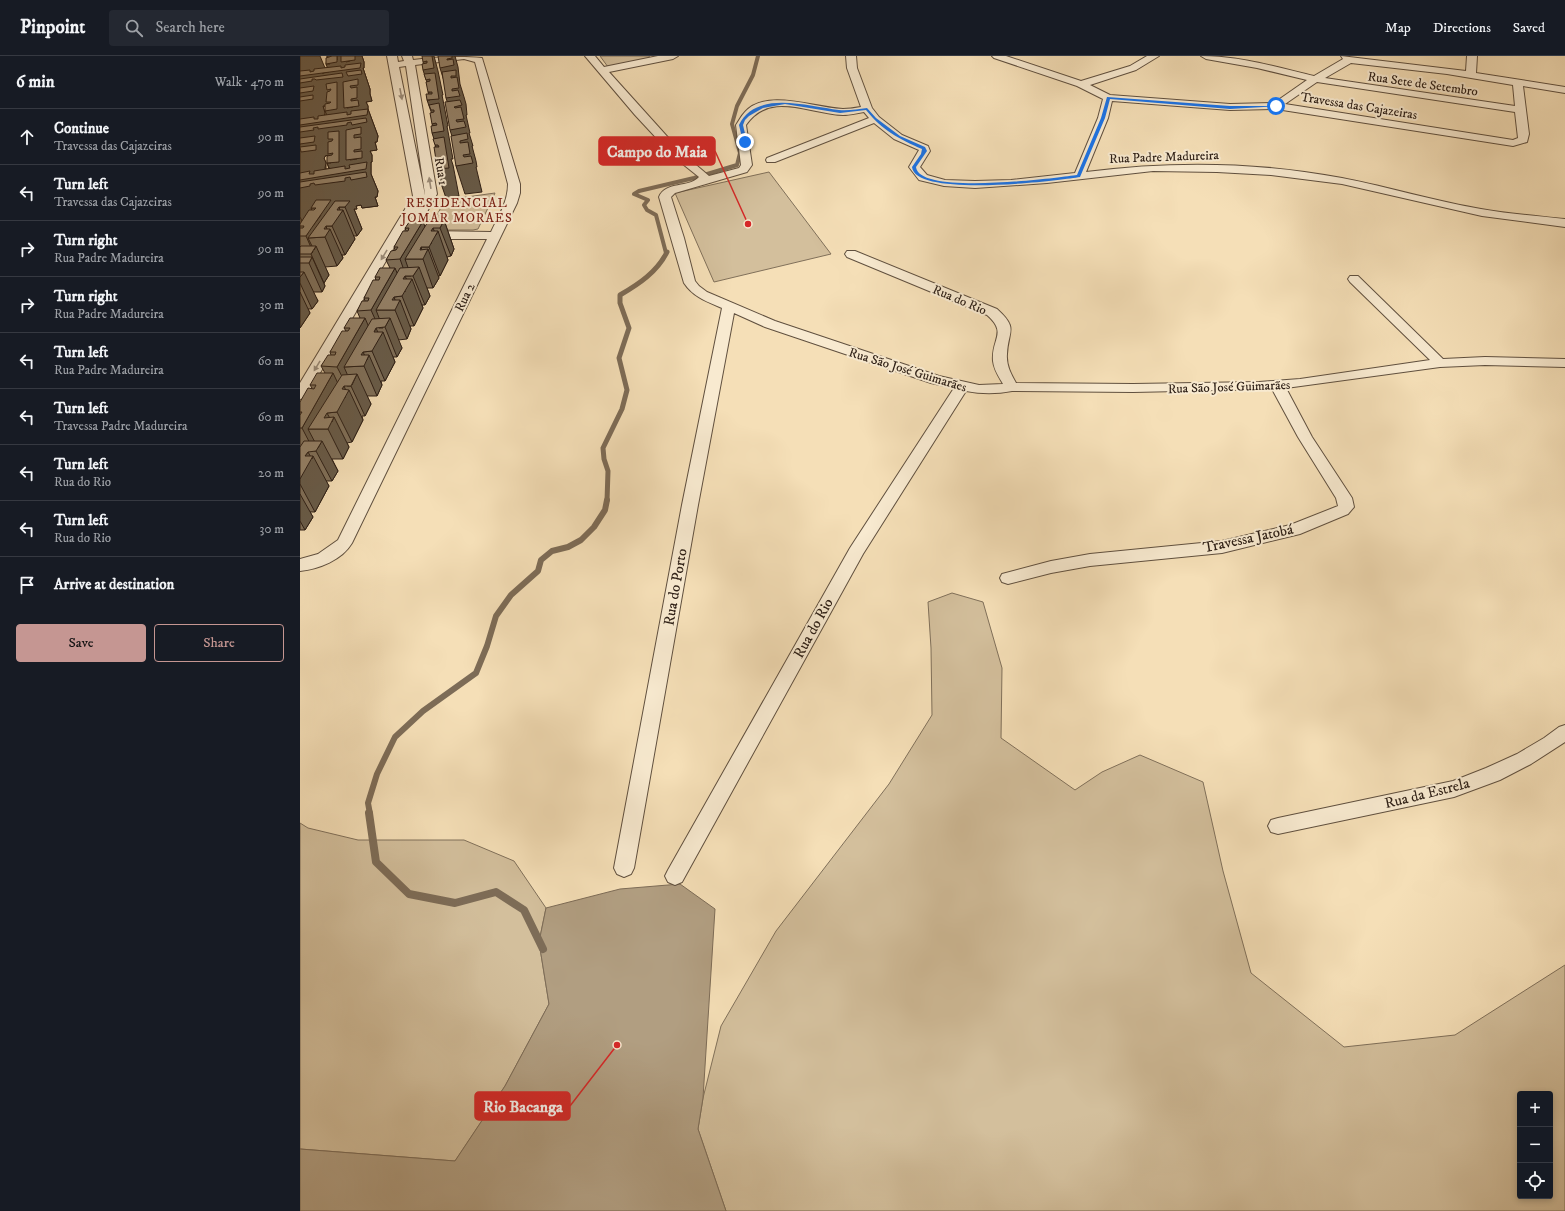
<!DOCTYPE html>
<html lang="en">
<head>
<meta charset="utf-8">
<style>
	body { margin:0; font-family:"IM FELL DW Pica",serif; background:#242831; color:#f1f3f6 }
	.controls { position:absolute; right:12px; bottom:12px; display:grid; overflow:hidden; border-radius:4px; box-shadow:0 2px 6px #0003 }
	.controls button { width:36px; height:36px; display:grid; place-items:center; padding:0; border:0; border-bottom:1px solid #363941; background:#171b24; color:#f1f3f6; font:20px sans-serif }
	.stop { position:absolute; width:12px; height:12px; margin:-9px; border:3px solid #1a73e8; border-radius:50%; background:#fff }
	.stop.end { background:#1a73e8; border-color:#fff; box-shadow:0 1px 4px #0008 }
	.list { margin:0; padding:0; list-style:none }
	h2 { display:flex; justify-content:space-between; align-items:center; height:52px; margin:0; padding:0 16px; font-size:17px }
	h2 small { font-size:13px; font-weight:400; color:#9ea1a6 }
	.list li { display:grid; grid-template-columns:26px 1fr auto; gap:12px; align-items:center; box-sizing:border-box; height:56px; padding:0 16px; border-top:1px solid #363941 }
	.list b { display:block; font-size:15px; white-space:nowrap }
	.list p { margin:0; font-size:13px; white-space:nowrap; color:#9ea1a6 }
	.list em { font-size:13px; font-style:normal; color:#9ea1a6 }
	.actions { display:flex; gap:8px; padding:12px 16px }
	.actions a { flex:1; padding:9px 0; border:1px solid #c59692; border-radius:4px; text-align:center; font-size:14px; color:#c59692 }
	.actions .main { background:#c59692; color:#111 }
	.icon { flex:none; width:22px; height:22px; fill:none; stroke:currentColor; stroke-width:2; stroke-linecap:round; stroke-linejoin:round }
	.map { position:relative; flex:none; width:1265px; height:1155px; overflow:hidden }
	header { display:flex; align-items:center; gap:24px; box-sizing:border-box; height:56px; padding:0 20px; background:#171b24; border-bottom:1px solid #363941 }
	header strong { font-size:19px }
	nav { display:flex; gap:22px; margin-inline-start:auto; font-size:14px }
	.search { width:280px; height:36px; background:#242831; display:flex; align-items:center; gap:10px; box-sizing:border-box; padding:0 14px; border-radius:4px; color:#9ea1a6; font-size:15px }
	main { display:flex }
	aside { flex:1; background:#171b24 }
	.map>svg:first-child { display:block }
	.green { fill:#d3bf9c; stroke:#80705a; fill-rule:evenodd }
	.water { fill:#b19e81; stroke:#7d6c57 }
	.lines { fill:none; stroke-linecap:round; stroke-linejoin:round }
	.stream-far3 { stroke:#7d6c57; stroke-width:4 }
	.stream-far2 { stroke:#7d6c57; stroke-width:5 }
	.stream-far1 { stroke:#7d6c57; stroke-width:6 }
	.stream { stroke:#7d6c57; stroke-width:8 }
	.minor-casing { stroke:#60503f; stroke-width:2 }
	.minor { fill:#f8ead0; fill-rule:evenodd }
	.wall { fill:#80715b; stroke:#2e2017; fill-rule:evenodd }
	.shaded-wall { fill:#685c4a; stroke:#2e2017; fill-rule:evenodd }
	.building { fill:#95836a; stroke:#2e2017 }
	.oneway { fill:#9d8f7d }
	.route { fill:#1a73e8 }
	.labels { text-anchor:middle; stroke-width:4; stroke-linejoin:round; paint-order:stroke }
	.far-street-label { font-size:13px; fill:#2e2017; stroke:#f8ead0 }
	.far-neighbourhood-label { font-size:13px; letter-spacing:1px; fill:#7a1f14; stroke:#f8ead0 }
	.street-label { font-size:15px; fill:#2e2017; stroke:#f8ead0 }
	.leader { fill:none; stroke:#d62828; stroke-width:1.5 }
	.callout-dot { fill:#d62828; stroke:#f8ead0; stroke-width:1.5 }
	.callout { fill:#d62828; stroke:#d62828; stroke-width:1.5 }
	.callout-label { font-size:16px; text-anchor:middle; font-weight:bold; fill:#fff }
</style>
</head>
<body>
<header>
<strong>Pinpoint</strong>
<div class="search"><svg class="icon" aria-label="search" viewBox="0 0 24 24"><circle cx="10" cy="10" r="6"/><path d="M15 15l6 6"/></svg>Search here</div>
<nav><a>Map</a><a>Directions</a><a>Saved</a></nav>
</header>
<main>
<aside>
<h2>6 min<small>Walk · 470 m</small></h2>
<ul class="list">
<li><svg class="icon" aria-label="ahead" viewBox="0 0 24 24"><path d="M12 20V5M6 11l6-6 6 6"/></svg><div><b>Continue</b><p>Travessa das Cajazeiras</p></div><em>90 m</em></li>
<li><svg class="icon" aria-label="left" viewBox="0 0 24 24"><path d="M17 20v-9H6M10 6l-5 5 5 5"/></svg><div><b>Turn left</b><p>Travessa das Cajazeiras</p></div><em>90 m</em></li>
<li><svg class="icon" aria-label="right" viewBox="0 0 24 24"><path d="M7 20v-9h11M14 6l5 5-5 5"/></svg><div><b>Turn right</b><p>Rua Padre Madureira</p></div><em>90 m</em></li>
<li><svg class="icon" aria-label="right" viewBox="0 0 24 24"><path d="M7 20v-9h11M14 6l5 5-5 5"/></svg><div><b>Turn right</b><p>Rua Padre Madureira</p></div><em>30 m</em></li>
<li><svg class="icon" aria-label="left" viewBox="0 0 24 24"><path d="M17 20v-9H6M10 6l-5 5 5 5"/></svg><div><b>Turn left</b><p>Rua Padre Madureira</p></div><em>60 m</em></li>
<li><svg class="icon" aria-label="left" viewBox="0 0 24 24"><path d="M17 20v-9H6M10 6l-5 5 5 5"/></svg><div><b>Turn left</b><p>Travessa Padre Madureira</p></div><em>60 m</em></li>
<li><svg class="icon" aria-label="left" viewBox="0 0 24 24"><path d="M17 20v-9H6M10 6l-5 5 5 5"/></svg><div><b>Turn left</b><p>Rua do Rio</p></div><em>20 m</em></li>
<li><svg class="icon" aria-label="left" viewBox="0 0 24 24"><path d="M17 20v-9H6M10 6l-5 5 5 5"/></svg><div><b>Turn left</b><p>Rua do Rio</p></div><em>30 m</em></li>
<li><svg class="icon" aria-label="arrive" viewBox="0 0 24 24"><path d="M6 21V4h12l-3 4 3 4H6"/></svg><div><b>Arrive at destination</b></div></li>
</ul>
<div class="actions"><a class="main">Save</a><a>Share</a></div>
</aside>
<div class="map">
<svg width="1265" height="1155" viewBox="0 0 1265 1155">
	<rect width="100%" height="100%" fill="#f5dfb7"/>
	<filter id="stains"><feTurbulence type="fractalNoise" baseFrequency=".005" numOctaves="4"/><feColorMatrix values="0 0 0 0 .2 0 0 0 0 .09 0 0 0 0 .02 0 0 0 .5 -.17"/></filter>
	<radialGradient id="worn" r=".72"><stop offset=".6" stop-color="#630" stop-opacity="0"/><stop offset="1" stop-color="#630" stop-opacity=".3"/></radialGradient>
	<g class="green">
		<path d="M300 0H349L350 2 308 11Z"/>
		<path d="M469 116 531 198 414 226 375 137Z"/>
		<path d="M195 137 178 173 173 174H129L145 144Z"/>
		<path d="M652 537 683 546 702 612 701 682 775 734 802 716 840 699 903 726 923 815 951 917 1044 991 1155 979 1265 909V1155H426L398 1073 403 1042 421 970 476 875 589 728 632 659 631 592 628 546ZM1220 1038H1250V1140H1220Z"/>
		<path d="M0 767 8 772 58 784H164L214 805 246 852 239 886 249 948 205 1030 155 1105 0 1093Z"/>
	</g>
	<path class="water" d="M380 828 415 853 403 1042 398 1073 426 1155H0V1093L155 1105 205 1030 249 948 239 886 246 852 320 833Z"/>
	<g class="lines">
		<path class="stream-far3" d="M366 197 356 159 347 154 344 149 348 144 334 138 339 135 394 122 437 109 440 97 432 68 437 50 453 19 458 0"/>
		<path class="stream-far2" d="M307 445 308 415 304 403 303 392 322 353 327 334 319 302 329 272 320 247V239C339 228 357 216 367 196"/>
		<path class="stream-far1" d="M70 758 68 747 77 718 95 681 123 655 176 617 187 590 196 560 211 539 238 515 241 504 252 495 268 491 281 484 294 471 305 454 307 444"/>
		<path class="stream" d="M69 757 76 806 109 838 155 847 196 836 224 854 243 893"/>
		<g class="minor-casing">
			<g id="minor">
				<path d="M87 0H97L98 6 104 5 102 0H112L113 4C135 1 161 0 182 2L220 128V137L217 147 52 487C42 504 19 513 0 515V503L18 498 38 484 187 183H128L124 182 122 179 124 176 128 175 191 176C198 161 208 146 208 128L175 6 164 3 115 9 137 138 109 188H101L99 185 116 154 7 339 5 342 0 343V327L113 140ZM106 10 125 138V139L99 11Z"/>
				<path d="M285 0H295L304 11 358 0H378L373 3 309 16 382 97 409 120 439 112 441 109 436 69C439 65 441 60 445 56 467 32 515 52 543 53 549 53 555 52 561 51L547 12 546 0H556L557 12 572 52 579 61 602 79 628 90 630 95 620 111 627 119 645 124 675 125 711 124 775 117 798 62 803 43 777 30 694 2 692 0H706L781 25 830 10 847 0H859L836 14 790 29 810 39 930 48 974 47 1007 24 957 12 906 3 901 0C940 0 976 11 1014 20L1043 3 1041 0 1166 15 1167 0H1177L1176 17 1265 31V37L1223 30 1229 78 1227 86 1213 90 976 53 930 54 812 45 808 62 786 116C871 105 958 106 1042 122 1089 131 1134 145 1181 153 1209 158 1237 160 1265 163V171L1182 160 1042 128 971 119 917 116 853 115 747 127 675 132 644 130 619 124 609 111 619 94 594 83 574 67 475 106H467L466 104 467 102 569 62 564 56C557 57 550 59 543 59 509 58 470 34 446 69L452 109 447 116 375 137 371 141 384 182 395 225 399 230 407 236 475 265 639 320 679 329 703 328C699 321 694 314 693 305 691 283 708 277 687 259L547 201 545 198 547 195H555L697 253C719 273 708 274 707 298 706 309 711 318 716 327L833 328 959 326 1000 323 1130 304 1050 226 1048 223 1050 220H1058L1143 303 1185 301 1265 303V311L1185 309 1140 311 986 332 1012 381 1052 442 1054 451 1048 458 1000 478 922 497 790 510 751 517 708 528 702 526 700 522 702 518 751 505 790 498 922 485 990 469 1038 450 1036 442 998 381 972 333 833 336 712 335C696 338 682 338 666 335L563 498 382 826 375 829 368 826 365 820 368 814 550 492 654 332 631 327 465 271 434 257 398 449 334 812 331 818 324 821 317 818 314 812 382 449 422 252C408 246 393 241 384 227L359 141C365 125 390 132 399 121L374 101 335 59ZM1051 7 1147 18 1213 29 1215 50 1025 22ZM1017 26 1215 56 1218 82 1213 84 985 48Z"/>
				<path d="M1265 669V686L1231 708 1200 724 1154 741 978 778 971 776 968 770 971 764 978 762 1153 725 1186 712 1217 698 1244 682 1259 671Z"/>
			</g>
		</g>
		<use href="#minor" class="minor"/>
	</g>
	<g class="wall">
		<path d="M0 0 25 12 28 11 26 8 27 2V0H62L64 6V12H63L70 33V38L72 45 66 46 68 50V53L78 80 77 86H75L77 94 70 95 72 99V106H71V118L78 135 77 141H75L78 150 62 152 61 149 56 150 57 153H54L62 173 57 180H53L55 183 45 199H42L43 202 37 210 25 211 29 219 24 227 25 230 22 236H13L18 245 12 253H8L10 257 0 272ZM23 50H25L27 59H25V57ZM28 99 27 107 29 113H26V107L24 102 25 101V100Z"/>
		<path d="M144 164 154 193 151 200 147 201 148 204 140 220H138L139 222 133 232H127L130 240 125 249H122L123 252 114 270H110L111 273 107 283 98 284 102 292 97 301H93L95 306 85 325H81L82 329 77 340H67L71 348 65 360H62L63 364 52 386 47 387 49 391 43 403H32L38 415 32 425H26L29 430 15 456H10L13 461 5 474H0V346L12 332 10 329 25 317 21 310 31 299 30 296 46 275 44 272 60 262 57 255 65 245 64 242 76 224 75 221 90 212 86 204 95 194 94 191 106 175 105 172 125 171Z"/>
	</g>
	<g class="shaded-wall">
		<path d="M0 0H20L25 12 24 17H22L29 16 26 8H30L27 0H32L34 7 32 0H36L37 4V0H44L46 6 50 5 48 0H62L64 6V12H63L70 33V38L72 45 66 46 68 50V53L78 80 77 86H75L77 94 70 95 72 99V106H71V118L78 135 77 141H75L78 150 62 152 61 149 56 150 57 153H54L62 173 57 180 45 151H39L41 157 43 154 55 183 45 199 32 170H26L28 176 30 173 43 202 37 210 25 181 8 182 14 194 16 190 29 219 24 227 11 198 13 196 6 180 8 177 0 161V88L2 87 0 84ZM51 41H54L55 42 52 43ZM52 48 53 51 47 52 46 49ZM23 50H26L27 51H28L29 54 25 55 29 64 23 65 22 62H24L25 57ZM55 97 57 103 50 104 48 98ZM28 99 31 107H27L32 118 27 119 25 112 26 107 24 102 25 101V100ZM34 100H35L37 106H36ZM11 152H16L19 159H21L12 171 8 161 14 160ZM36 156H38L39 160 38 161Z"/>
		<path d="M132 0H134L138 15 143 39H142L143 44 148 70H147L153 103H151L153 109 159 140 146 142 136 113H139L136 104 140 103 135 89H136L132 77 135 76 132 68 135 67 127 44H130L128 36H130L123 14 125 13 123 6Z"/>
		<path d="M147 0H155L158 11 160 28 164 41 166 48 167 59H166L170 77H169L173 90H172L176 105 177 111H176L182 136 165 138 156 110 159 102 150 74 155 70 146 42 148 38 140 12 147 4Z"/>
		<path d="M144 164 154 193 151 200 140 172Z"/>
		<path d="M123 165 131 188V175L133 172 136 179 138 175 148 204 140 220 129 191H121L124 200 128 193 139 222 133 232 123 203H105L111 220H106L100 203Z"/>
		<path d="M12 201 25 230 22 236 9 207Z"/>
		<path d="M119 211 130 240 125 249 113 220Z"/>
		<path d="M95 212 105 236 103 223 105 220 109 228 112 223 123 252 114 270 102 240 94 241 97 249 100 244 111 273 107 283 95 254H76L83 272H79L71 254Z"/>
		<path d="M4 216 18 245 12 253 0 227V221Z"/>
		<path d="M0 236 10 257 0 272Z"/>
		<path d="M65 262 76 288 74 276 76 272 80 281 83 276 95 306 85 325 72 295 63 296 67 304 69 299 82 329 77 340 64 310 44 311 52 329 57 318 71 348 65 360 51 330H47L37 311Z"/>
		<path d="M90 262 102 292 97 301 85 271Z"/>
		<path d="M33 317 45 342 42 333 44 330 47 337 49 334 63 364 52 386 37 356 27 357 32 366 34 361 49 391 43 403 28 373H8L18 392 22 385 38 415 32 425 16 395H14L2 372Z"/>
		<path d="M0 390 5 400 8 396 12 403 13 400 29 430 15 456 0 428Z"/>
		<path d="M0 438 13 461 5 474 0 465Z"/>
	</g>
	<g class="building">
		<path d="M32 0H37V6L26 8V2Z"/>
		<path d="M41 0H55V4L41 6Z"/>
		<path d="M122 0H132L134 12 123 14 122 8 127 7V5L123 6Z"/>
		<path d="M138 0H152V2L147 3V4L153 3 154 9 140 12Z"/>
		<path d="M61 7 60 12 0 20V15L10 14V16L14 15V13L41 10V12L45 11V9Z"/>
		<path d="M61 14 62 18 48 20 46 16Z"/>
		<path d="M156 14V20H151V22L157 21 159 32 152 33V35L158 34 160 40 146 42 142 16Z"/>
		<path d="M42 17 43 21 16 24 15 23H12V25L0 27V23Z"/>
		<path d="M135 17 139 43 127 44 126 38H132V36H128L126 26 130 25V23L126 24 124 18Z"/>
		<path d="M58 23V29L50 30 51 32 57 31V42L51 43V45L58 44 59 50 44 52 43 26Z"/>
		<path d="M37 26V53L25 55V48L30 47 31 46H26L27 36 30 35 31 33 27 34 26 28Z"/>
		<path d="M14 30 13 35 0 37V32Z"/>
		<path d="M13 39V43L0 45V41Z"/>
		<path d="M160 44 162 49 154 51 155 52 161 51 164 63 156 64 157 66 164 65 166 71 150 74 145 46Z"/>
		<path d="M139 47 144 75 132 77 131 70 137 69 136 67 132 68 130 57 134 56V54H131L129 49Z"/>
		<path d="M68 53 67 59 0 69V63L14 61V63H18V60L47 56V59L51 58V55Z"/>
		<path d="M66 62 67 66 52 69 51 66 47 67V69L18 73V71L13 72 14 74 0 76V71Z"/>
		<path d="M61 71V78L54 79V82L61 81V93L54 94V96L62 95V102L46 104V74Z"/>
		<path d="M39 75V106L27 107V100L32 99 33 97 28 98V86L32 85 33 83H28V76Z"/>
		<path d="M167 77 168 83 160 85V87L168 86 170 98 163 99 164 101 171 100 173 107 156 110 151 80Z"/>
		<path d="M15 80 14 86 0 88V82Z"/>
		<path d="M144 81 149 112 136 113 135 106H141V103L136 104 134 91H139L138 89H135L133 83Z"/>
		<path d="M16 89V94L1 96 0 91Z"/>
		<path d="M67 106 66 113 0 124V117L10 115 9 118H14V115L45 110V113L50 112 49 109Z"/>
		<path d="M66 116 67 121 51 124 50 121 45 122V125L15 129 14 127 10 128V130L0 132V126Z"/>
		<path d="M16 144H31L6 180H0V172H3L4 170H0V168L9 154H14L16 152H11Z"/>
		<path d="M35 145H50L45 151H39L37 154H43L32 170H26L24 173H30L25 181 8 182Z"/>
		<path d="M129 164H144L140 172H133L131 175H138L129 191H121L120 194 128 193 123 203H105Z"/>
		<path d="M110 165H123L100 203 86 204 91 195 96 194 98 191H94L103 175H108L109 172H105Z"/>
		<path d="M1 190H16L11 198H0V191Z"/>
		<path d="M0 201H12L9 207H0Z"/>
		<path d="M119 211 113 220H105L103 223H112L102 240 94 241 92 244H100L95 254H76L100 212Z"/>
		<path d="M80 212H95L71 254 57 255 62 245H68L69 242H64L73 224H79L80 221H75Z"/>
		<path d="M0 216H4L0 221Z"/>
		<path d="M50 262H65L37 311 21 310 28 299H35L36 296H30L42 275H48L50 272H44Z"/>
		<path d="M90 262 85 271 76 272 74 276H83L72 295 63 296 61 299H69L64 310 44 311 72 263Z"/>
		<path d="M17 317H33L2 372H0V359L2 356H0V346L8 332 14 333 16 329H10Z"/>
		<path d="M57 318 51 330H44L42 333 49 334 37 356 27 357 24 362 34 361 28 373H8L42 319Z"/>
		<path d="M4 385H22L16 395 8 396 5 400H13L0 423V391Z"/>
	</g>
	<defs><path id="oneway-solid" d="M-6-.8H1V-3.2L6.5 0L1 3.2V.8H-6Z"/></defs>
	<g class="oneway">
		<use href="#oneway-solid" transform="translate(101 38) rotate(79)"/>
		<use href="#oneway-solid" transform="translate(130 127) rotate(-99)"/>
		<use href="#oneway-solid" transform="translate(84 199) rotate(121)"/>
		<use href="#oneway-solid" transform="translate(17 310) rotate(121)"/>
	</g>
	<path class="route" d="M807 41 930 50H978L930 53 810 43 805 62 780 121C756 125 615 142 612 111L621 98 622 93C599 83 582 74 566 54L540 57 485 48 463 52 449 60 445 64 443 69 447 86 445 87 443 86 439 69C456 33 509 51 539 54 548 55 558 53 567 52L576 62 600 80 625 91 627 95 616 111C619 140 755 122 777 119L801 62Z"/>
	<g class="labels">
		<g class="far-street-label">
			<text transform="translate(1123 27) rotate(8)" y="5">Rua Sete de Setembro</text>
			<text transform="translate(1059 49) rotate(9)" y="5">Travessa das Cajazeiras</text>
			<text transform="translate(864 100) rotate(-2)" y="5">Rua Padre Madureira</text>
			<text transform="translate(142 115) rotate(81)" y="5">Rua 1</text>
			<text transform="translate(164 241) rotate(-64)" y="5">Rua 2</text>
			<text transform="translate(660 243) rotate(23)" y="5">Rua do Rio</text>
			<text transform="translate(608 313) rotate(17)" y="5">Rua São José Guimarães</text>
			<text transform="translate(929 330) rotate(-2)" y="5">Rua São José Guimarães</text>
		</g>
		<g class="far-neighbourhood-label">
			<text x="157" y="151">RESIDENCIAL<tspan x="157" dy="15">JOMAR MORAES</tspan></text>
		</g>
		<g class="street-label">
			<text transform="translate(948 482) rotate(-12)" y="5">Travessa Jatobá</text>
			<text transform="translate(375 531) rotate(-80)" y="5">Rua do Porto</text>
			<text transform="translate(513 572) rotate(-61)" y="5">Rua do Rio</text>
			<text transform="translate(1127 737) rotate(-14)" y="5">Rua da Estrela</text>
		</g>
	</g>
	<path class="leader" d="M448 168L415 95M317 989L270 1050"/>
	<g class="callout-dot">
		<circle cx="448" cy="168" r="4"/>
		<circle cx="317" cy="989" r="4"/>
	</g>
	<g class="callout">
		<rect x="299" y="81" width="116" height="28" rx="4"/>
		<rect x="175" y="1036" width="95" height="28" rx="4"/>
	</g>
	<g class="callout-label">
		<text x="357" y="101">Campo do Maia</text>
		<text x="223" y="1056">Rio Bacanga</text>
	</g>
	<rect width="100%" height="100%" filter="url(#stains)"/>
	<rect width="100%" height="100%" fill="url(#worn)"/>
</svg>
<div class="controls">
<button>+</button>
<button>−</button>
<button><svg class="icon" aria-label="locate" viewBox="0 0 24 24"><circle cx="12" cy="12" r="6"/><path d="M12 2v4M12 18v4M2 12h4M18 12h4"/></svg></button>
</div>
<div class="stop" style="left:976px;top:50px"></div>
<div class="stop end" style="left:445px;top:86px"></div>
</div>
</main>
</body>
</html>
